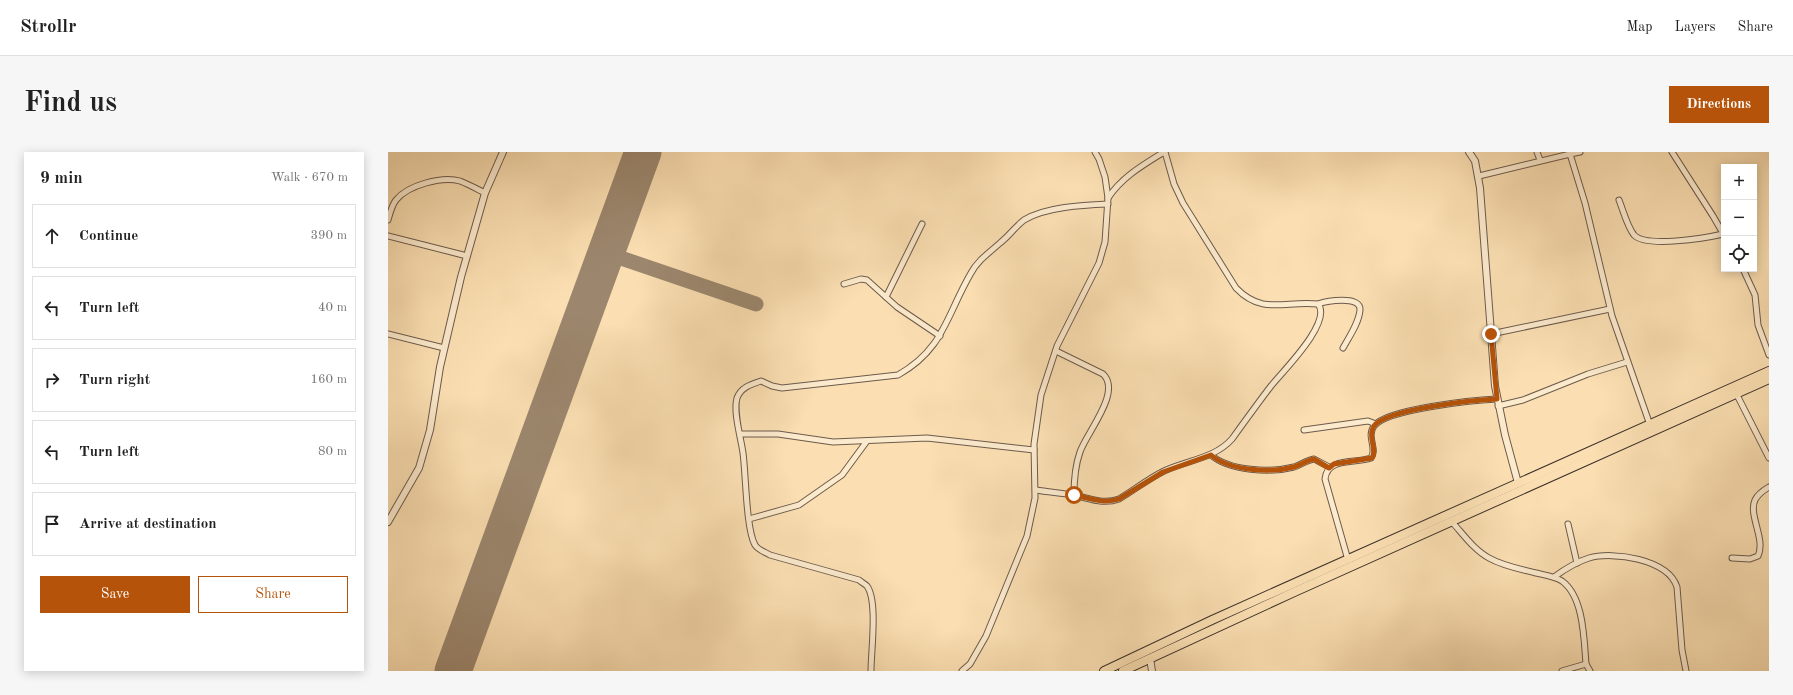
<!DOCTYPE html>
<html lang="en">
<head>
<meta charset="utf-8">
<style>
	body { margin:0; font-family:"Old Standard TT",serif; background:#f6f6f6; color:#222 }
	.controls { position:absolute; right:12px; top:12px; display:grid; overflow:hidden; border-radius:0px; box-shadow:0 2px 10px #0003 }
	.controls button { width:36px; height:36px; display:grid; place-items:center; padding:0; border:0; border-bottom:1px solid #e0e0e0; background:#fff; color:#222; font:20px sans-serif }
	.stop { position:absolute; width:12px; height:12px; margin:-9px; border:3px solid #b45309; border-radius:50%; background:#fff }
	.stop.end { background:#b45309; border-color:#fff; box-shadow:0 1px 4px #0008 }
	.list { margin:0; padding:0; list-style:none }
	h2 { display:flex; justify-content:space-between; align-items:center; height:52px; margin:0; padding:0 16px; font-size:17px }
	h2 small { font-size:13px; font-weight:400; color:#767676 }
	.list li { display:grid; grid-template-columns:26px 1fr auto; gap:12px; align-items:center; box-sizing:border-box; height:64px; margin:0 8px 8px; padding:0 8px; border:1px solid #e0e0e0; border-radius:0px }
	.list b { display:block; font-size:15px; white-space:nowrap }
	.list em { font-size:13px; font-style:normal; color:#767676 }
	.actions { display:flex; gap:8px; padding:12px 16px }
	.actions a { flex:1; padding:9px 0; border:1px solid #b45309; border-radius:0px; text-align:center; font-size:14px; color:#b45309 }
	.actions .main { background:#b45309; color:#fff }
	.icon { flex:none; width:22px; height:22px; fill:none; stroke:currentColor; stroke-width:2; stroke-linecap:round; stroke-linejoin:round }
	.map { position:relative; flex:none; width:1381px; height:519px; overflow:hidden; border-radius:0px }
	header { display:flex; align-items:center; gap:24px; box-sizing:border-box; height:56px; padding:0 20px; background:#fff; border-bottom:1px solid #e0e0e0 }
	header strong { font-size:19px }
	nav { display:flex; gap:22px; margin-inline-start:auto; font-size:14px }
	.intro { display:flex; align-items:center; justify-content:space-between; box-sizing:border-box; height:96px; padding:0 24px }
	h1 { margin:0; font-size:28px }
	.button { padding:10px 18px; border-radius:0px; background:#b45309; color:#fff; font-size:14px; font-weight:700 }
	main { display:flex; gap:24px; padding:0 24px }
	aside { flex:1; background:#fff; border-radius:0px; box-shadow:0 2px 10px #0003 }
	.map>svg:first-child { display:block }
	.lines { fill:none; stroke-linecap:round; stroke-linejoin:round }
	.taxiway { stroke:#9c876e; stroke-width:15 }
	.runway { stroke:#9c876e; stroke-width:37 }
	.minor-casing { stroke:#6c5b4c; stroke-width:7 }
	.tertiary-casing { stroke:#6c5b4c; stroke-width:8 }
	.primary-casing { stroke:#3c2f2a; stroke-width:10 }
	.minor { stroke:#fceacd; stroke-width:5 }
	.tertiary { stroke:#fceacd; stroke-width:6 }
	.primary { stroke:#fbdfb2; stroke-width:8 }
	.route { stroke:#b45309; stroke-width:5 }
</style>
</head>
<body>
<header>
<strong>Strollr</strong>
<nav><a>Map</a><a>Layers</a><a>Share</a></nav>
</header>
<div class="intro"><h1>Find us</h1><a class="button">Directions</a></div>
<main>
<aside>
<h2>9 min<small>Walk · 670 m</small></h2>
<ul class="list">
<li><svg class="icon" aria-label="ahead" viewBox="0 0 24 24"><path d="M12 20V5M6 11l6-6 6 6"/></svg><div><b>Continue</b></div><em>390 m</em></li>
<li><svg class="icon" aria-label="left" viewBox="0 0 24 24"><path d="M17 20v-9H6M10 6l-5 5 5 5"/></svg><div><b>Turn left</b></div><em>40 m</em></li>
<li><svg class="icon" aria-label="right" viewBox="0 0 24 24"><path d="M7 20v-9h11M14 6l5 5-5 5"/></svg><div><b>Turn right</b></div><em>160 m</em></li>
<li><svg class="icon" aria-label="left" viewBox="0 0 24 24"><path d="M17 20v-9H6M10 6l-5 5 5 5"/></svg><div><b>Turn left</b></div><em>80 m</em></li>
<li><svg class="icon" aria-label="arrive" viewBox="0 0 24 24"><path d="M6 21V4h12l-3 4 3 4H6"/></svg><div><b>Arrive at destination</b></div></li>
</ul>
<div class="actions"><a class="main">Save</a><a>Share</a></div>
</aside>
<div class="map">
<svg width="1381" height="519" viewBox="0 0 1381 519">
	<rect width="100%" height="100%" fill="#fbdfb2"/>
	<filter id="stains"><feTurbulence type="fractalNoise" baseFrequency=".005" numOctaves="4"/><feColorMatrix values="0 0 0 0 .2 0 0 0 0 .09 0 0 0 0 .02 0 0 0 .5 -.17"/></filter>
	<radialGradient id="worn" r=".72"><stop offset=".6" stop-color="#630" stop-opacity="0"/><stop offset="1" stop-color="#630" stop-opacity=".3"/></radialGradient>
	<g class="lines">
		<path class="taxiway" d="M218 101 368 152"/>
		<path class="runway" d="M65 519 255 0"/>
		<g class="minor-casing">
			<g id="minor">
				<path d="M1149 0 1152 8"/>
				<path d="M1284 0 1325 64 1336 83"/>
				<path d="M1182 2 1192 0"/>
				<path d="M1091 24 1182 2 1197 51 1224 164 1262 273"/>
				<path d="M720 46C734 25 755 13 776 0"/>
				<path d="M1231 48C1235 58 1239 74 1246 83 1258 96 1318 86 1335 82"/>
				<path d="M0 68C2 61 4 53 8 48 20 33 54 24 72 29 80 32 89 37 97 41"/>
				<path d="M0 84 79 104"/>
				<path d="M1355 117 1367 143 1370 173 1381 203"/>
				<path d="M456 132 473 127 479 128 509 155 552 184"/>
				<path d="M498 145 534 72"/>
				<path d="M930 152C938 149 973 143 972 158 971 171 961 185 955 196"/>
				<path d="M0 182 56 196"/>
				<path d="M1103 182 1222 157"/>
				<path d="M668 199 715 222C734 240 699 280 692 300 687 314 686 328 686 343"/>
				<path d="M1349 243 1381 306"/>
				<path d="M1110 254 1135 248 1200 222 1239 210"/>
				<path d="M916 278 980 269 988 272"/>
				<path d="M352 282H390L445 290 539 286 646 298"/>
				<path d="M823 303C841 319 883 321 906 315 913 313 919 308 926 307L941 315"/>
				<path d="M648 338C660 340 673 341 685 343 701 346 715 353 731 347 746 338 760 327 776 319 799 308 826 307 844 287 857 269 870 251 883 234 894 220 945 170 930 152 898 148 875 164 848 136L795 51 786 32 777 0"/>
				<path d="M361 367 411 353 454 323 479 289"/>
				<path d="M1064 370C1075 382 1086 398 1101 406 1115 414 1132 417 1148 421 1156 423 1166 424 1174 429 1196 445 1196 488 1198 512L1202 519"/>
				<path d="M1180 372 1189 411"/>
				<path d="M1344 406 1362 407 1370 404C1378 387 1360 363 1367 348 1370 342 1376 338 1381 335"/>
				<path d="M960 408 937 327C939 305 967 312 983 306 990 297 978 285 986 274 998 257 1087 248 1109 247"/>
				<path d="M1166 425C1177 417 1188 410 1201 406 1225 399 1280 407 1289 435L1294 498 1298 519"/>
				<path d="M483 519C483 499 490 449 479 434 477 432 473 430 471 428L382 403C377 400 370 398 367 393 358 377 358 323 355 301 353 286 345 260 349 246 353 235 364 232 373 229L384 234 394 236 510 223C556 197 558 164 583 121 590 108 601 101 612 91 621 84 627 75 636 68 657 55 695 53 720 52"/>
				<path d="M574 519 582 512 598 484 639 384 647 346 646 292 653 243 669 194 711 111 717 90 720 46 717 25 711 7 707 0"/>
				<path d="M1174 519 1198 512"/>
			</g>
		</g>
		<g class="tertiary-casing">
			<g id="tertiary">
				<path d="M1081 0 1087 9 1092 36 1107 234 1117 283 1130 331"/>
				<path d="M0 370 31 316 42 278 52 215 73 125 97 41 115 0"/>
				<path d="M762 506 764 519"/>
			</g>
		</g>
		<g class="primary-casing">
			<g id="primary">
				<path d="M716 519 824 468 1381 219"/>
				<path d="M735 519 904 441 1381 227"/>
			</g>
		</g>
		<use href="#minor" class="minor"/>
		<use href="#tertiary" class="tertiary"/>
		<use href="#primary" class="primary"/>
	</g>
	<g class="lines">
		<path class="route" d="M686 343C701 346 716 352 731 347L775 320 823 303C841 319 883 321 906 315 913 313 919 308 926 307L941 316 946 312 984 306C990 298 979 285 986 274 998 257 1087 248 1109 247L1103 182"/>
	</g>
	<rect width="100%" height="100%" filter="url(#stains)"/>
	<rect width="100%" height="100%" fill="url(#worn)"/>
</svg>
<div class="controls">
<button>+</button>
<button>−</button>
<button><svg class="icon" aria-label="locate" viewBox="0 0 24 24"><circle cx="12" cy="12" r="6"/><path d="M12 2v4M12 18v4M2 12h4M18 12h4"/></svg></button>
</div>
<div class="stop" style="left:686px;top:343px"></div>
<div class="stop end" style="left:1103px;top:182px"></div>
</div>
</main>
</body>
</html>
